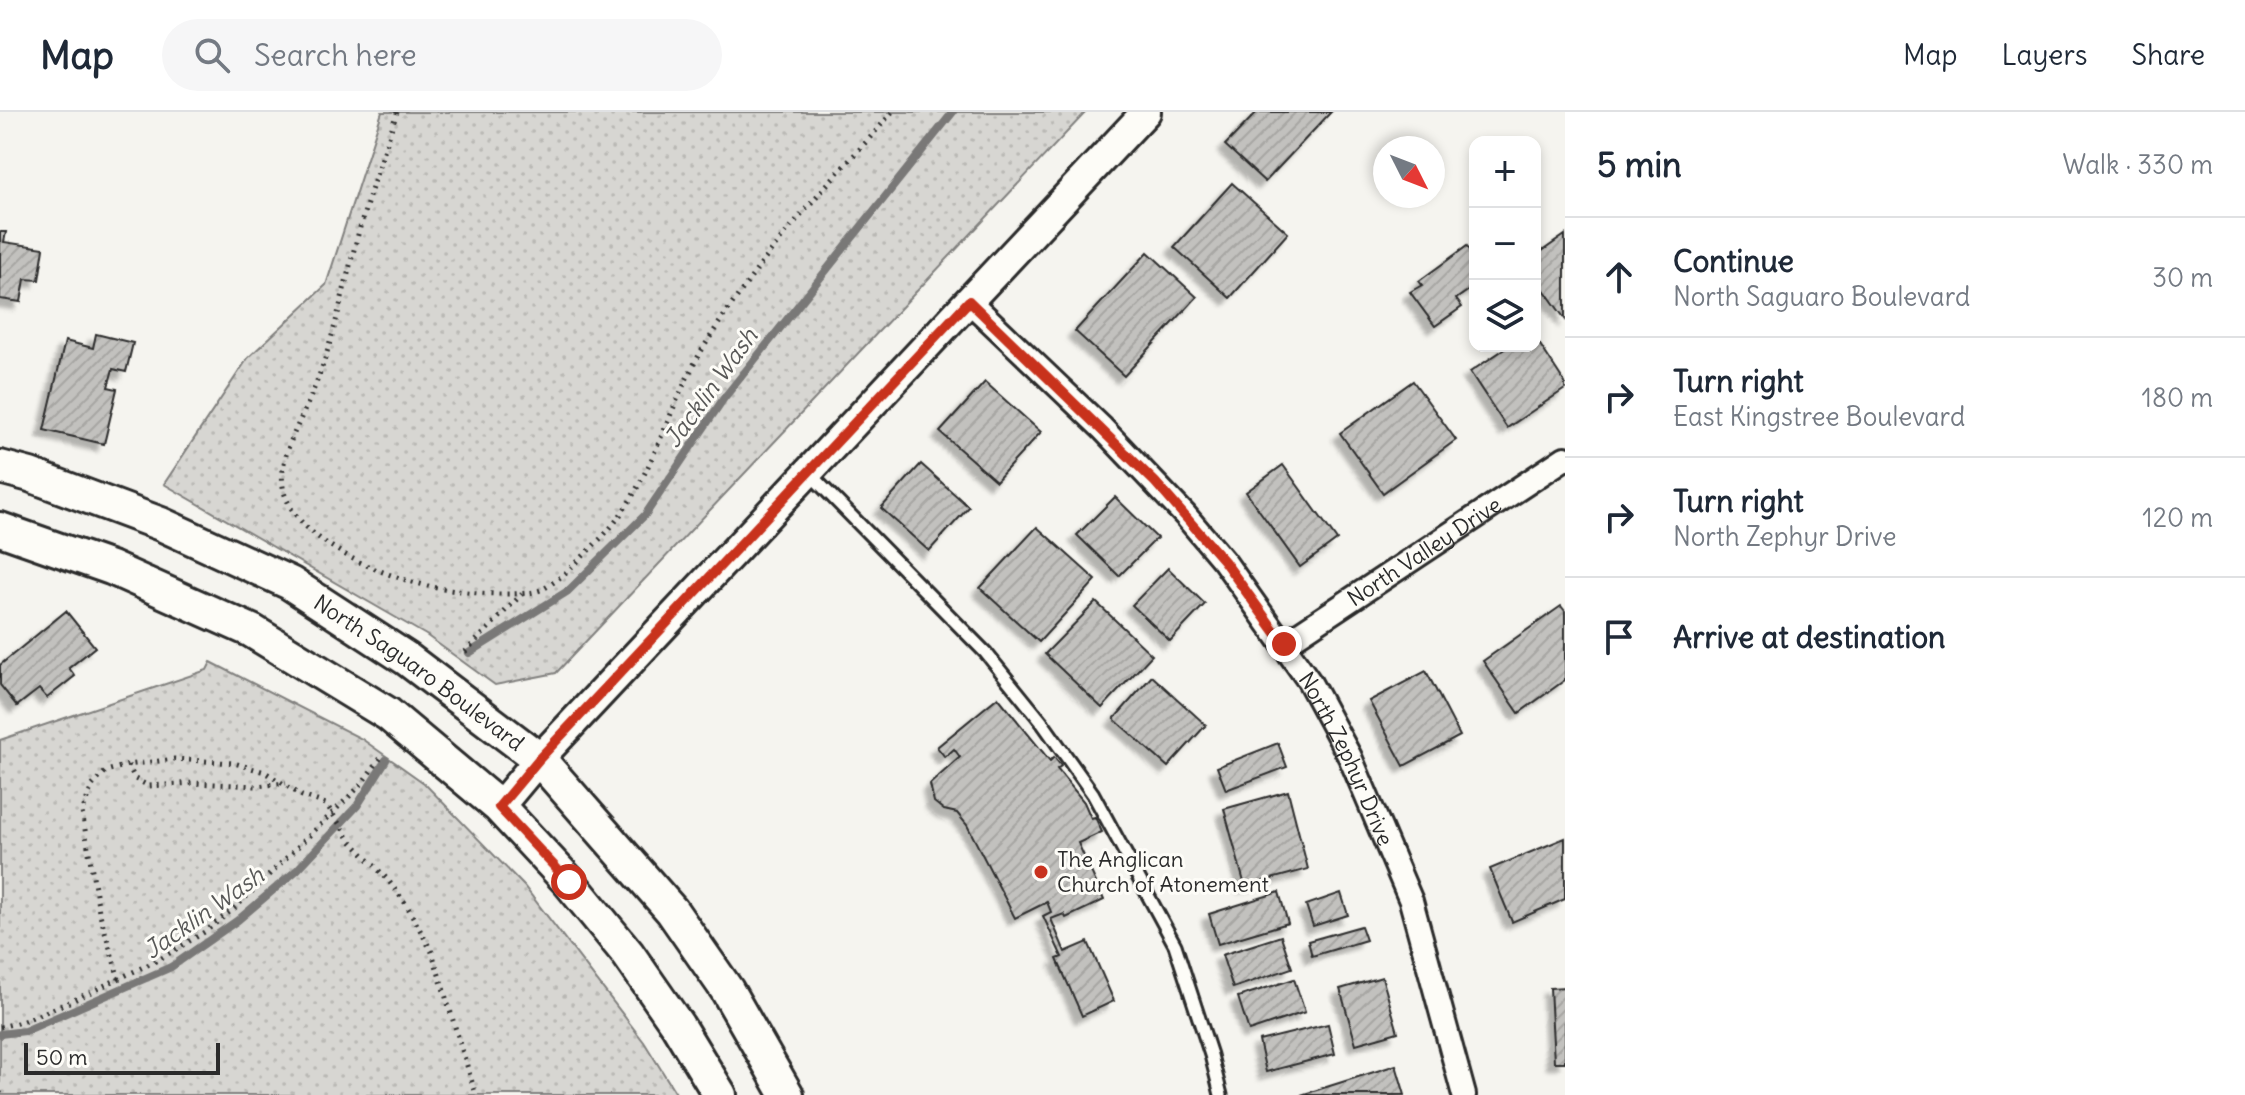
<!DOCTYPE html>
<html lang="en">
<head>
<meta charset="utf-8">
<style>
	body { margin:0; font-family:Delius,sans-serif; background:#f6f6f7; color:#1f2937 }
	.controls { position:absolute; right:24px; top:24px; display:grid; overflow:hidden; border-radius:16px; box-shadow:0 4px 12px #0003 }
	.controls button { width:72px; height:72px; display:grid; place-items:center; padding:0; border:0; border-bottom:2px solid #e0e1e3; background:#fff; color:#1f2937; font:40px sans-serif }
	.compass { position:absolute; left:1373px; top:24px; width:72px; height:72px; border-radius:50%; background:#fff; box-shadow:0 4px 12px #0003; rotate:132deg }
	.scale { position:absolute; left:24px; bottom:20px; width:196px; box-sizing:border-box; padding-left:8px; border:4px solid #2b2b2b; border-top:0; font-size:22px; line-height:28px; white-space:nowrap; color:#2b2b2b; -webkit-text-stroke:6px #fdfcf7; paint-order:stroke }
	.stop { position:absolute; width:24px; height:24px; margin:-18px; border:6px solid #c8321e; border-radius:50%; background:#fff }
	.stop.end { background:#c8321e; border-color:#fff; box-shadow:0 2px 8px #0008 }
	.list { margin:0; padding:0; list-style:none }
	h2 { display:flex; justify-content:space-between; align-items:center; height:104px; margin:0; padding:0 32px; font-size:34px }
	h2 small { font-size:26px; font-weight:400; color:#747a83 }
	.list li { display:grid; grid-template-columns:52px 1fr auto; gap:24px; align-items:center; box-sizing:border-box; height:120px; padding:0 32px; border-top:2px solid #e0e1e3 }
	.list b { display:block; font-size:30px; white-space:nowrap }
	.list p { margin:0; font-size:26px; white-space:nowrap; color:#747a83 }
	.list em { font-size:26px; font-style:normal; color:#747a83 }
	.icon { flex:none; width:44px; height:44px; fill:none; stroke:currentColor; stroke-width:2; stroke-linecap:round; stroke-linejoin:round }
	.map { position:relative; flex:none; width:1565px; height:983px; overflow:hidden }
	header { display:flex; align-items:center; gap:48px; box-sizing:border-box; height:112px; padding:0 40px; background:#fff; border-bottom:2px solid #e0e1e3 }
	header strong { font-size:38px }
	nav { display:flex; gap:44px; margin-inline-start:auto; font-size:28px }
	.search { width:560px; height:72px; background:#f6f6f7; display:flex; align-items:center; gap:20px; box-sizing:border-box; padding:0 28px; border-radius:44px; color:#747a83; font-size:30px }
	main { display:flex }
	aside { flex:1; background:#fff }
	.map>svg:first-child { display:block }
	.grass { fill:url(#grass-dots); stroke:#81807e; stroke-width:2 }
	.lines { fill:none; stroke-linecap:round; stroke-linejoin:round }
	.stream { stroke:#797877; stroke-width:8 }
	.building { fill:url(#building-hatch); stroke:#2b2b2b; stroke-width:2; filter:url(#shadow) }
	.service-casing { stroke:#2b2b2b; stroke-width:17 }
	.minor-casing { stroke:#2b2b2b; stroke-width:28 }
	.tertiary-casing { stroke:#2b2b2b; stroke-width:34 }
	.secondary-casing { stroke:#2b2b2b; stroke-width:38 }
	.path { stroke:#2b2b2b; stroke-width:5; stroke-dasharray:2 6; stroke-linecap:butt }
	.service { stroke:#fdfcf7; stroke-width:11 }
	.minor { stroke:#fdfcf7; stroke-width:22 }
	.tertiary { stroke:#fdfcf7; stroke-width:28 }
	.secondary { stroke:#fdfcf7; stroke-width:32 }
	.route { stroke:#c8321e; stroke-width:10 }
	.poi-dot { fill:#c8321e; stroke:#fdfcf7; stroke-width:3 }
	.labels { text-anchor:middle; stroke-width:6; stroke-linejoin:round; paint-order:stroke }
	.street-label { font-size:22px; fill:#2b2b2b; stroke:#fdfcf7 }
	.poi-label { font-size:22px; fill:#2b2b2b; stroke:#fdfcf7; text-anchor:start }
	.water-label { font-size:24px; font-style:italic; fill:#585857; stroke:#fdfcf7 }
</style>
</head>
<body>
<header>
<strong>Map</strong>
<div class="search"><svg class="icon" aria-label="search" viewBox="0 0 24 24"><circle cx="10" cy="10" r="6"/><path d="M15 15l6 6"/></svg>Search here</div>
<nav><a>Map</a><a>Layers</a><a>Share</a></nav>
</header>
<main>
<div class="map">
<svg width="1565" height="983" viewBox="0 0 1565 983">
	<defs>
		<pattern id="grass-dots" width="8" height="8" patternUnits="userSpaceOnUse" patternTransform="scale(2)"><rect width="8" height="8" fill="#d7d6d2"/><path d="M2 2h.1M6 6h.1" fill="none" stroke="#b9b8b4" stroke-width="1.8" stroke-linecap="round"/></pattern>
		<pattern id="building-hatch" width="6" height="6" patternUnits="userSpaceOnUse" patternTransform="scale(2)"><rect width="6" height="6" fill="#c2c1be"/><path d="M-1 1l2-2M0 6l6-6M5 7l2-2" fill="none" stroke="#a7a6a3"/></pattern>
		<filter id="shadow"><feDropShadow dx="-7" dy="7" stdDeviation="2" flood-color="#0004"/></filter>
	</defs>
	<rect width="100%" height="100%" fill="#f5f4ef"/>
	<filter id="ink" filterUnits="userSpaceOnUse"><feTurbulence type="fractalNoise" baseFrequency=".0125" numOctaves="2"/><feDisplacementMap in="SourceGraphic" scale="16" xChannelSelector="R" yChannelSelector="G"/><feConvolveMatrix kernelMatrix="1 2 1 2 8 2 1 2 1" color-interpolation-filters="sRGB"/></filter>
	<g filter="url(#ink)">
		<g class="grass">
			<path d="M382 0H1086L556 561 495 573 426 523 164 372 248 246 326 173Z"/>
			<path d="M211 550 362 627 424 671 524 774 644 930 677 983H0V628L207 558Z"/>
		</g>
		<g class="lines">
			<g class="stream">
				<path d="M469 541 568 479 645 403 724 286 953 0"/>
				<path d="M0 922 25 919 171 855 238 808 297 758 357 694 386 648"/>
			</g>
		</g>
		<g class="building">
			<path d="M1257 0H1331L1265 70 1225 33Z"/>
			<path d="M1232 71 1288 121 1230 186 1174 135Z"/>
			<path d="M0 120H6L4 130 44 136 39 168 25 167 21 190 0 187Z"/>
			<path d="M1565 123V207L1535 165V144Z"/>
			<path d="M1467 134 1475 145V174L1456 187 1462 195 1435 214 1410 180 1422 173 1419 169Z"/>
			<path d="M1148 140 1197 185 1124 264 1075 219Z"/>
			<path d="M96 222 133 231 126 260 113 257 108 275 117 277 104 332 44 318 65 229 93 236Z"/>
			<path d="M1535 225 1565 271V277L1507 316 1470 260 1509 234H1535Z"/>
			<path d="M1413 269 1456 328 1383 381 1340 321Z"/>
			<path d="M985 270 1041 320 996 369 940 320Z"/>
			<path d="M921 352 969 395 929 439 881 396Z"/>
			<path d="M1283 353 1337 428 1300 455 1246 380Z"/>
			<path d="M1115 385 1157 426 1119 464 1077 423Z"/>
			<path d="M1037 415 1096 468 1039 530 980 476Z"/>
			<path d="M1168 456 1205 492 1170 529 1132 493Z"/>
			<path d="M1096 490 1152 543 1102 596 1045 542Z"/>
			<path d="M1561 494 1565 499V568L1519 601 1483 549Z"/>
			<path d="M66 499 95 535 69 556 75 564 47 586 39 577 17 594 0 573V553Z"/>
			<path d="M1426 559 1460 624 1404 654 1369 589Z"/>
			<path d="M1152 564 1206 613 1168 655 1114 607Z"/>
			<path d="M998 585 1050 649 1054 645 1061 654 1057 657 1084 690 1091 706 1095 705 1102 720 1078 731 1104 788 1066 806 1064 802 1051 807 1065 840 1088 830 1114 889 1082 904 1057 847 1062 845 1043 804 1051 800 1047 790 1015 806 967 713 957 701 944 698 934 690 930 672 960 645 954 637 945 645 937 635Z"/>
			<path d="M1278 631 1287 655 1226 678 1217 655Z"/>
			<path d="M1288 679 1308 757 1245 774 1224 697Z"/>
			<path d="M1565 726V787L1512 810 1490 757Z"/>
			<path d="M1279 780 1288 811 1218 832 1209 802Z"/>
			<path d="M1341 781 1348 803 1313 814 1306 793Z"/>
			<path d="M1361 814 1366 828 1312 844 1308 829Z"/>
			<path d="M1281 824 1292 856 1233 876 1222 843Z"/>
			<path d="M1382 865 1398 920 1356 932 1340 877Z"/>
			<path d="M1294 867 1305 900 1249 919 1238 885Z"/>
			<path d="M1565 875V950H1554L1550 876Z"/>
			<path d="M1328 912 1335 942 1266 960 1259 929Z"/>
			<path d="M1396 953 1405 983H1301Z"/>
		</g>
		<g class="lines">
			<g class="service-casing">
				<path id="service" d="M808 360 986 541 1041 609 1093 682 1175 833 1211 943 1221 983"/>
			</g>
			<g class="minor-casing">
				<g id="minor">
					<path id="s1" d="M969 189 1102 316 1185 403 1224 449 1309 569 1350 645 1411 789 1464 983"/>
					<path id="s2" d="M1284 532 1565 346"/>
				</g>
			</g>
			<g class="tertiary-casing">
				<path id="tertiary" d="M499 695 539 647 1146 0"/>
			</g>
			<g class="secondary-casing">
				<g id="secondary">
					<path id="s3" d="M0 355 30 363 161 412 290 471 407 547 539 647 672 799 727 878 787 983"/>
					<path d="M0 417 111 456 252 519 388 602 499 695 569 770 628 842 678 914 720 983"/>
				</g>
			</g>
			<g class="path">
				<path d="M397 0C386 35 373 70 363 105 346 162 336 224 313 279 301 310 274 350 285 383 302 432 381 463 428 474 450 480 524 487 543 477 563 466 581 446 597 430 649 381 666 298 702 238 737 181 779 127 823 77 846 51 870 27 892 0"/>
				<path d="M465 540 522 482"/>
				<path d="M128 653 135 667 149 674 194 671 256 674 286 671"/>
				<path d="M119 867 99 799 82 700 92 674 106 659 128 653 174 647 234 651 265 660 302 684 326 692 350 728 388 768 406 792 432 840 476 983"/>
				<path d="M0 915 21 910 74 888 160 847 206 819 237 794 359 675 382 644"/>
				<path d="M0 980 1 983"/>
			</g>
			<use href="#service" class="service"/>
			<use href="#minor" class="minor"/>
			<use href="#tertiary" class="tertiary"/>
			<use href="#secondary" class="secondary"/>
		</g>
	</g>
	<g class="lines" filter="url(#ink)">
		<path class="route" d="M569 770 499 695 539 647 969 189 1155 370 1224 449 1284 532"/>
	</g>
	<circle class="poi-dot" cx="1041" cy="760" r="8"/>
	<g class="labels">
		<g class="street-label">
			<text dy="8" stroke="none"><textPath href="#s2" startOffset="168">North Valley Drive</textPath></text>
			<text dy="8" stroke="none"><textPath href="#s3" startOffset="470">North Saguaro Boulevard</textPath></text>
			<text dy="8" stroke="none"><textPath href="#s1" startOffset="598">North Zephyr Drive</textPath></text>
		</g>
		<g class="poi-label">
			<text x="1057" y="755">The Anglican<tspan x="1057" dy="25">Church of Atonement</tspan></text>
		</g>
		<g class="water-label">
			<text transform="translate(711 276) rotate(-54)" y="8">Jacklin Wash</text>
			<text transform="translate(204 801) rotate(-35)" y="8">Jacklin Wash</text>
		</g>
	</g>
</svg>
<div class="controls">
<button>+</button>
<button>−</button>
<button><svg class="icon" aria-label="layers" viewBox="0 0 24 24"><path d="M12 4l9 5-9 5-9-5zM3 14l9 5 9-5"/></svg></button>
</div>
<svg class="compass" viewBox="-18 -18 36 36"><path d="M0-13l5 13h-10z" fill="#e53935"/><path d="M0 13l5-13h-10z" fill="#747a83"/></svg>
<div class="scale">50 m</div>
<div class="stop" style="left:569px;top:770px"></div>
<div class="stop end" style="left:1284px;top:532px"></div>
</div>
<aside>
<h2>5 min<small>Walk · 330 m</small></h2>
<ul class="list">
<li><svg class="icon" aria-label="ahead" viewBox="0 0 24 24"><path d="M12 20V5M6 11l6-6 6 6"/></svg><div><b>Continue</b><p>North Saguaro Boulevard</p></div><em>30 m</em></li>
<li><svg class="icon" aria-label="right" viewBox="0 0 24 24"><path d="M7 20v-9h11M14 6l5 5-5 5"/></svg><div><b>Turn right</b><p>East Kingstree Boulevard</p></div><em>180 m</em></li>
<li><svg class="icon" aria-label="right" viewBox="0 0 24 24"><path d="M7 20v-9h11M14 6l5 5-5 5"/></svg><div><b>Turn right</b><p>North Zephyr Drive</p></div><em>120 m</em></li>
<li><svg class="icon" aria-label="arrive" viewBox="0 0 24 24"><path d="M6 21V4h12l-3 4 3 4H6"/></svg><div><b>Arrive at destination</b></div></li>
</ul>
</aside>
</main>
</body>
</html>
